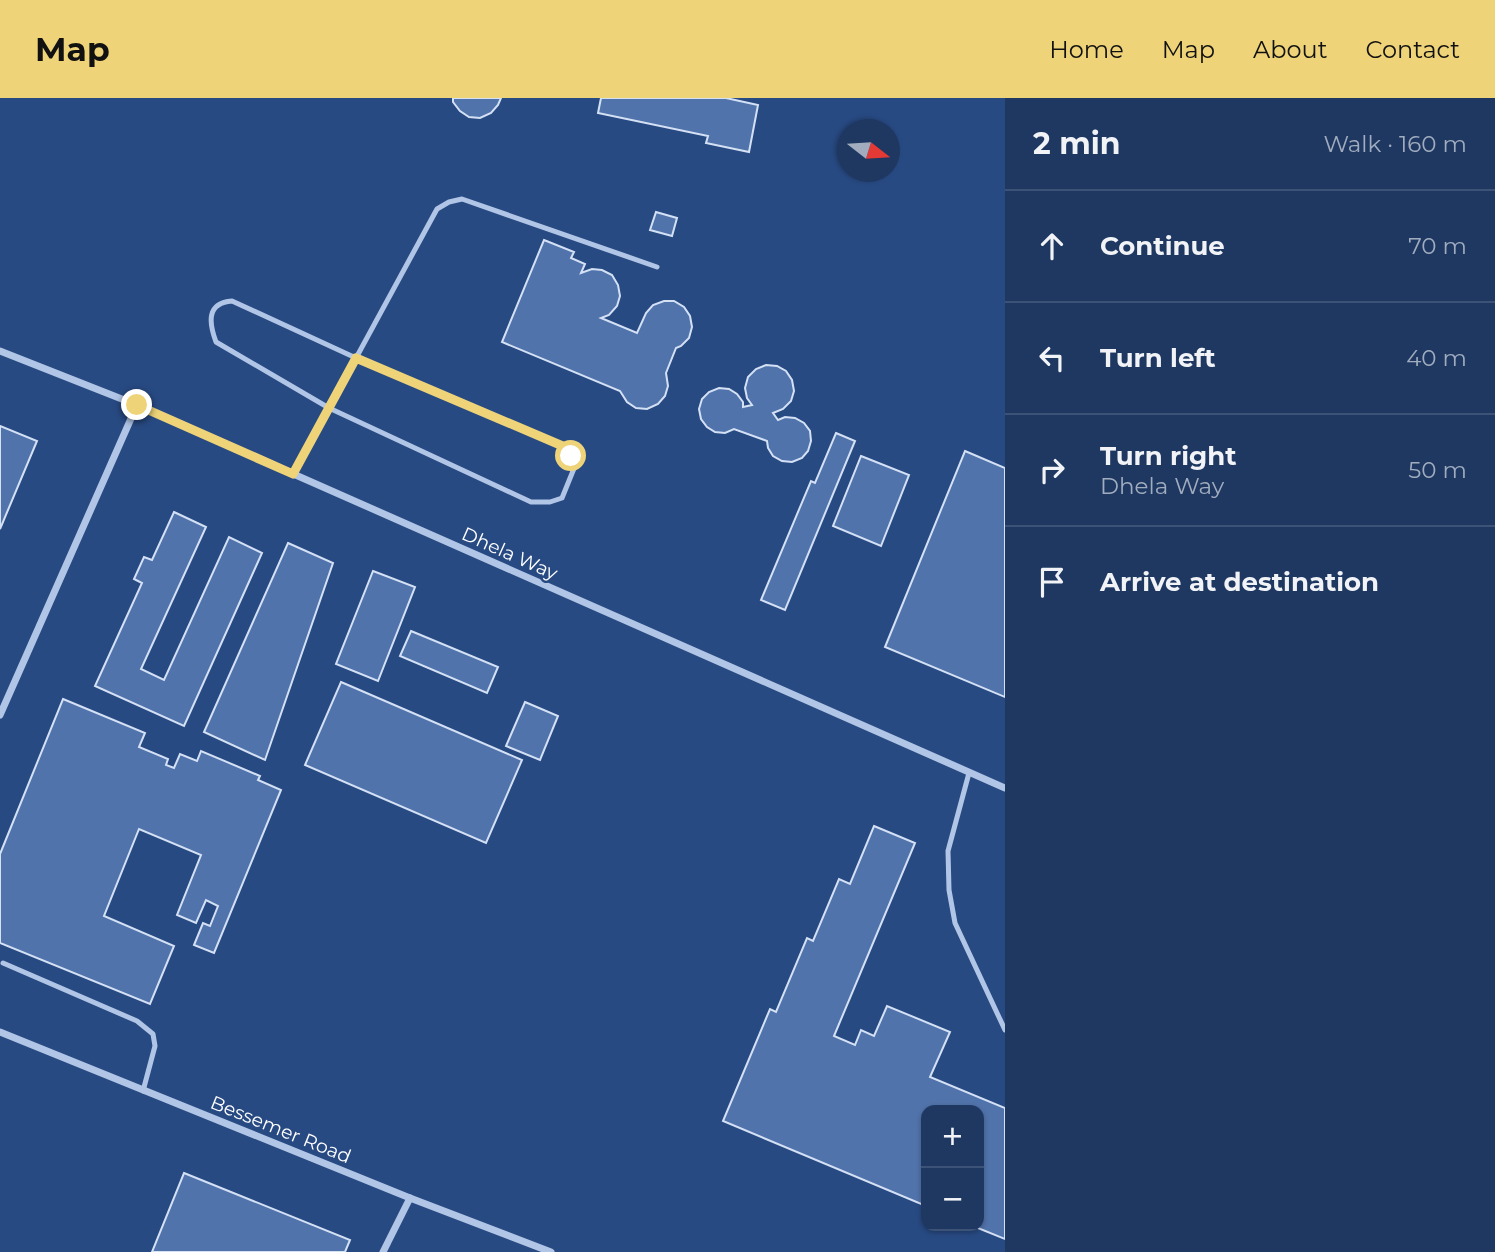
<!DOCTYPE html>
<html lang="en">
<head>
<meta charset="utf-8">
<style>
	body { margin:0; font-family:Montserrat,sans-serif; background:#263f68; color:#f1f3f6 }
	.controls { position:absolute; right:21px; bottom:21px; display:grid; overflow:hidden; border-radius:14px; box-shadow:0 2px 5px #0004 }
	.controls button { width:63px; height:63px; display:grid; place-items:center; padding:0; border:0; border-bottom:2px solid #3c5277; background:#1e3862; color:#f1f3f6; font:35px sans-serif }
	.compass { position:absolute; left:837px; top:21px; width:63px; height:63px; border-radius:50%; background:#1e3862; box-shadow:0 2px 5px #0004; rotate:107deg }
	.stop { position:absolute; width:21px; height:21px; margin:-16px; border:5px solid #eed378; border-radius:50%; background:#fff }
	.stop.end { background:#eed378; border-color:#fff; box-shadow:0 2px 7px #0008 }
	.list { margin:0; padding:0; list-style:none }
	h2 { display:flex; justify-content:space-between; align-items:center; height:91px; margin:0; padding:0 28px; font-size:30px }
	h2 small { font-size:23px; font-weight:400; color:#a1acbe }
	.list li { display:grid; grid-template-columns:46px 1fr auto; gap:21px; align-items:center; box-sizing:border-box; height:112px; padding:0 28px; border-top:2px solid #3c5277 }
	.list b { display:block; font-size:26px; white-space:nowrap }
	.list p { margin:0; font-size:23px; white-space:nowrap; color:#a1acbe }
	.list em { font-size:23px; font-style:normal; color:#a1acbe }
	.icon { flex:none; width:38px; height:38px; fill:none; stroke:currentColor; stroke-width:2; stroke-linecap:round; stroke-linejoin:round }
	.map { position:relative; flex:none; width:1005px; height:1154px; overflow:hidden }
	header { display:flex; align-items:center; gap:42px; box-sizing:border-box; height:98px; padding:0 35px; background:#eed378; color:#111 }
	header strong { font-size:33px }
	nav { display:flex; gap:38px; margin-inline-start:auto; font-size:24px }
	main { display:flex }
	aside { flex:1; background:#1e3862 }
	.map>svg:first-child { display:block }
	.building { fill:#5173ab; stroke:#d4e1f5; stroke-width:2 }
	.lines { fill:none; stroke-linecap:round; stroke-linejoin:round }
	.service { stroke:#b1c6e6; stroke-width:5 }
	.minor { stroke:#b1c6e6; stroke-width:7 }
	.route { stroke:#eed378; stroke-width:9 }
	.labels { text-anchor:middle; stroke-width:5; stroke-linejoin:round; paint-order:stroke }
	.street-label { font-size:19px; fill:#fff; stroke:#284a83 }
</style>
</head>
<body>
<header>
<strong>Map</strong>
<nav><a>Home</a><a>Map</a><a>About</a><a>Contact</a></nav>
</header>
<main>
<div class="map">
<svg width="1005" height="1154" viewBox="0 0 1005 1154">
	<rect width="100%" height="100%" fill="#284a83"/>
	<g class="building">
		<path d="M453 0H501L498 7 491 15 480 20 469 19 460 13 453 4Z"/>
		<path d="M601 0H726L758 7 749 54 706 45 708 38 598 15Z"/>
		<path d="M656 114 677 120 672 138 650 132Z"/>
		<path d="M544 142 574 154 571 160 585 166 581 175 592 171 602 172 612 177 618 187 620 198 617 208 609 217 601 220 637 235 646 215 653 207 664 203H674L684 209 690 218 692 229 689 240 681 248 676 250 666 275 668 288 665 298 658 306 647 311 636 310 627 304 620 293 502 244Z"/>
		<path d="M766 267 777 268 786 273 792 282 794 293 791 303 783 311 773 315 778 322 785 319 795 320 804 325 810 333 811 343 808 353 802 360 792 364 782 363 773 358 768 350 767 343 734 331 725 335 715 334 707 329 701 321 699 311 702 301 709 294 719 290 729 291 737 296 743 304V309L752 307 747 300 745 290 748 279 756 271Z"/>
		<path d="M0 328 37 343 0 431Z"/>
		<path d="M836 335 855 343 785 512 761 502 811 383 815 385Z"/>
		<path d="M965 353 1005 370V599L885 549Z"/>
		<path d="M861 358 909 377 881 448 833 428Z"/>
		<path d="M174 414 206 429 141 571 164 582 229 439 262 455 184 628 95 588 142 485 134 481 144 459 152 462Z"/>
		<path d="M288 445 333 465 265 662 204 634Z"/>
		<path d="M373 473 415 489 378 583 336 566Z"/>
		<path d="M411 533 498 569 487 595 400 558Z"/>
		<path d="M341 584 522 662 486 745 305 667Z"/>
		<path d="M63 601 145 635 139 649 168 661 166 667 174 670 180 656 197 663 201 653 260 678 258 682 281 692 214 855 194 847 203 825 210 828 218 808 206 802 196 825 177 817 201 757 139 731 104 818 174 848 150 906 0 845V756Z"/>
		<path d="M525 604 558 618 540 662 506 648Z"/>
		<path d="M874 728 915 745 834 938 855 947 861 932 874 938 887 908 950 934 930 979 1005 1010V1141L973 1128H979V1012H926V1108L723 1023 770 911 776 914 807 840 813 843 839 781 850 786Z"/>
		<path d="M184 1075 350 1142 345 1154H152Z"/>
	</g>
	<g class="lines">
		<g class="service">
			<path d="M232 203 356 260 565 349 571 358 575 368 562 400 550 404H531L329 310 216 244C209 225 206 205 232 203Z"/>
			<path d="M293 376 437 111 449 104 462 101 657 169"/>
			<path d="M969 675 948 753 949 792 955 825 1005 932"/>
			<path d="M3 865 137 923 153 936 155 948 143 993"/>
		</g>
		<g class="minor">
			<path d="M0 253 137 307 1005 690"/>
			<path d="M0 617 137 307"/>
			<path d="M0 934 410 1100 551 1154"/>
			<path d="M383 1154 410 1100"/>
		</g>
	</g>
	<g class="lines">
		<path class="route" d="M137 307 293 376 356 260 565 349 571 358"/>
	</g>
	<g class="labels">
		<g class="street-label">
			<text transform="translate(510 455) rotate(24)" y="7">Dhela Way</text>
			<text transform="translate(281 1031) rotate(22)" y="7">Bessemer Road</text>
		</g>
	</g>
</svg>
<div class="controls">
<button>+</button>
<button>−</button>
</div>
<svg class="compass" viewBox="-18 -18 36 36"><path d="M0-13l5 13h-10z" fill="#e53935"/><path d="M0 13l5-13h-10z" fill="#a1acbe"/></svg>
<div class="stop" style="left:571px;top:358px"></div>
<div class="stop end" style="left:137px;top:307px"></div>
</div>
<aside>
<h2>2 min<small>Walk · 160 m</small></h2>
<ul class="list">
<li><svg class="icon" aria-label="ahead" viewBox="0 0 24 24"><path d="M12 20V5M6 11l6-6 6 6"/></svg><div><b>Continue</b></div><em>70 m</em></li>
<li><svg class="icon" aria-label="left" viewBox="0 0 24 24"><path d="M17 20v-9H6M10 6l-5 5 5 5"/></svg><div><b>Turn left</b></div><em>40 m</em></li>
<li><svg class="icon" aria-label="right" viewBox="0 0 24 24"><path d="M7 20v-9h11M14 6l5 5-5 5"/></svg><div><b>Turn right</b><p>Dhela Way</p></div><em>50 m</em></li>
<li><svg class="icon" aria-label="arrive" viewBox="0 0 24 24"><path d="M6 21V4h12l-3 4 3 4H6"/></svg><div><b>Arrive at destination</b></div></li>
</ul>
</aside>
</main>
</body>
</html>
